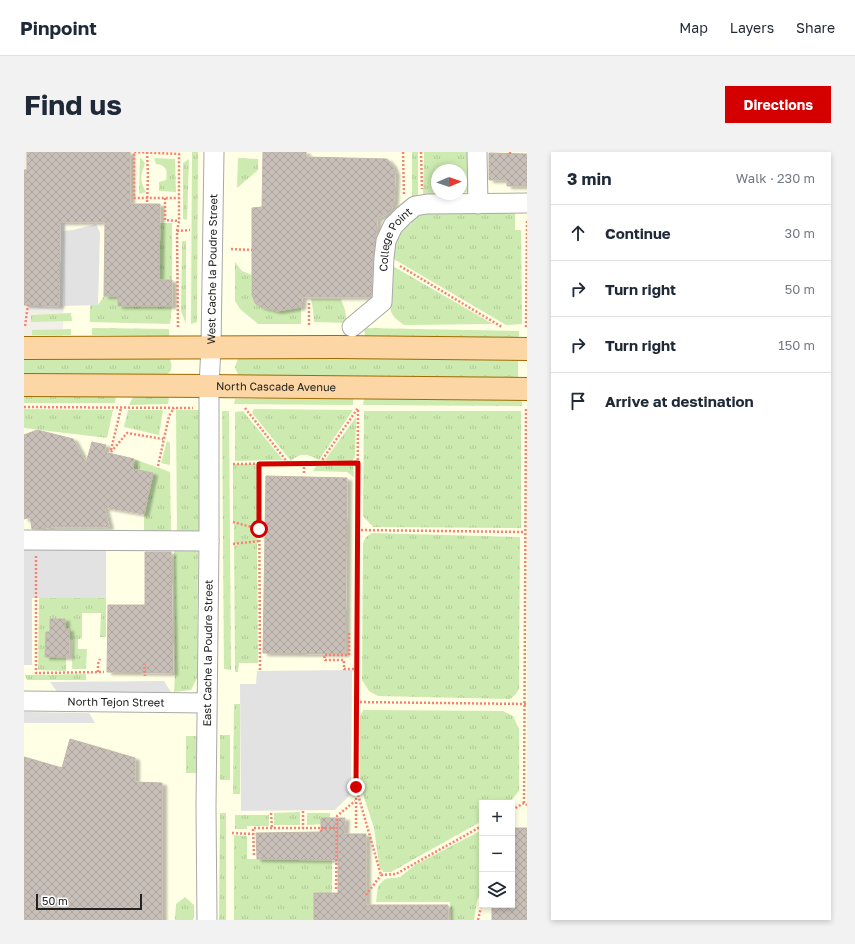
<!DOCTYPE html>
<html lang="en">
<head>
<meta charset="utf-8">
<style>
	body { margin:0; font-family:"Golos Text",sans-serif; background:#f2f2f3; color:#1f2937 }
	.controls { position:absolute; right:12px; bottom:12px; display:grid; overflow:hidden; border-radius:0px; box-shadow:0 2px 6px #0003 }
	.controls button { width:36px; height:36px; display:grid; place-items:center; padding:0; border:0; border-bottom:1px solid #e0e1e3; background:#fff; color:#1f2937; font:20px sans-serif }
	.compass { position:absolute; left:407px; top:12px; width:36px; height:36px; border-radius:50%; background:#fff; box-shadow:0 2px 6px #0003; rotate:88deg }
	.scale { position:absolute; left:12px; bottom:10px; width:106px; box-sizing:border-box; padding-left:4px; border:2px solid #222; border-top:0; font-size:11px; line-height:14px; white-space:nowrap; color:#222; -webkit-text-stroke:3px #fff; paint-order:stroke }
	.stop { position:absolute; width:12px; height:12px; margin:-9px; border:3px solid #d40000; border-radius:50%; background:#fff }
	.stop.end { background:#d40000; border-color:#fff; box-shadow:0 1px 4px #0008 }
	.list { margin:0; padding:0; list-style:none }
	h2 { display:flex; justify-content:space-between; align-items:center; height:52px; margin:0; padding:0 16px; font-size:17px }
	h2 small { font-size:13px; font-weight:400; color:#747a83 }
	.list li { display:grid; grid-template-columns:26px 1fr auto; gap:12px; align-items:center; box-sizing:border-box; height:56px; padding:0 16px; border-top:1px solid #e0e1e3 }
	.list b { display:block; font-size:15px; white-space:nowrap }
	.list em { font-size:13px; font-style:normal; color:#747a83 }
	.icon { flex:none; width:22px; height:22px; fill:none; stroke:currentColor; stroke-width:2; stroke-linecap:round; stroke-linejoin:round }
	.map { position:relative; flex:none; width:503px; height:768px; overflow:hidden; border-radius:0px }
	header { display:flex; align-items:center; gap:24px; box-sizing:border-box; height:56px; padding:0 20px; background:#fff; border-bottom:1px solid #e0e1e3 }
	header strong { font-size:19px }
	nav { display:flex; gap:22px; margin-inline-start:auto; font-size:14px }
	.intro { display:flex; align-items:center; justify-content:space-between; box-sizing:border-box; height:96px; padding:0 24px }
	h1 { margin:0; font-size:28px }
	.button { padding:10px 18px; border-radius:0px; background:#d40000; color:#fff; font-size:14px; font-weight:700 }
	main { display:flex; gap:24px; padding:0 24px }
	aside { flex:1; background:#fff; border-radius:0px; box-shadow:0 2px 6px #0003 }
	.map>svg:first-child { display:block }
	.education { fill:#ffffe5; fill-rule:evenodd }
	.grass { fill:url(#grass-tufts) }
	.parking { fill:#e2e2e2 }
	.building { fill:url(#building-cross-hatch); stroke:#c4b6ab; filter:url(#shadow) }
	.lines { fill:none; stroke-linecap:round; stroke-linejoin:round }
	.minor-casing { stroke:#a9a9a9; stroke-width:21 }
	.major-casing { stroke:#a06b00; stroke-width:24 }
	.path { stroke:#fa8072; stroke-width:2.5; stroke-dasharray:2 2; stroke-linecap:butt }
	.minor { stroke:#fff; stroke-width:19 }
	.major { stroke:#fcd6a4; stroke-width:22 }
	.route { stroke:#d40000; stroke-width:5 }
	.labels { text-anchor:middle; stroke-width:3; stroke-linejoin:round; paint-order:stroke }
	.street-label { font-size:11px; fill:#222; stroke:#fff }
</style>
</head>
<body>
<header>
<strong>Pinpoint</strong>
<nav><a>Map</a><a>Layers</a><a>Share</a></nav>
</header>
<div class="intro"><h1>Find us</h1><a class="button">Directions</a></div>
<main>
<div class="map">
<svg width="503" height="768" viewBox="0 0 503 768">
	<defs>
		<pattern id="grass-tufts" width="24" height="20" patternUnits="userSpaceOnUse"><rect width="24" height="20" fill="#cdebb0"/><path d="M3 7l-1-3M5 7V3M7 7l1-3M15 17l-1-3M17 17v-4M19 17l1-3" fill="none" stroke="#b0c997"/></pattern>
		<pattern id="building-cross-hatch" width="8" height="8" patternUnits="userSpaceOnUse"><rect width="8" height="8" fill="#c7bfb8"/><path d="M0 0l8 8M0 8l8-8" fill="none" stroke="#aba49e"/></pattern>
		<filter id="shadow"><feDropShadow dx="4.5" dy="2.5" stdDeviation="1" flood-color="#0004"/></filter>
	</defs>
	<rect width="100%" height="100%" fill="#f2efe9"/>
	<path class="education" d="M69 0H503V768H0V243H38L41 70ZM413 18H437V42H413ZM458 651H488V753H458Z"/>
	<g class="grass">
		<path d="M168 0H174L173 170 167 172Z"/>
		<rect x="388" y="0" width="6" height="44"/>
		<path d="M400 0H448L449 40 437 41V18H413V42H407L399 45Z"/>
		<path d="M116 5 121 11C117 23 115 28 122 40L115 42Z"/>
		<path d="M130 6 151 7 152 40 135 39V30L142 28C144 18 142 13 132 12Z"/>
		<path d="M214 6 234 7V18L213 36Z"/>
		<path d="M165 7 163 68 159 67V11Z"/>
		<path d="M491 54V78H497L498 172 482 173 368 106C369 101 369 93 372 88 378 77 390 68 400 61Z"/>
		<rect x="135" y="71" width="13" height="57"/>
		<path d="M158 89H162V172L157 159Z"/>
		<path d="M211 110 218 119 228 123C228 129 227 136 228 142 231 164 262 157 277 155V172H234L216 157 211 149Z"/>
		<path d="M367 113 469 172 380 173C376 170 371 167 368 162 363 150 367 127 367 113Z"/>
		<path d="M80 144H94L95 154H148L146 172 66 170V153H74Z"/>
		<path d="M287 147H317L321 158 323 171 290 170 289 158Z"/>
		<path d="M47 161 48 169 7 170V163Z"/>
		<path d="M68 176 145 177V184L68 183Z"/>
		<path d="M340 176 495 179V187L341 184Z"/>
		<path d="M47 177V183H8V178Z"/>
		<path d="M0 204H139L146 207C149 216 148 221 139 224H0Z"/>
		<path d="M219 204 494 207V228L221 226 214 223 211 215 214 207Z"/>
		<path d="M0 243H38L92 245 91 251H0Z"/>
		<path d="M109 245H145L144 252 105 253Z"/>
		<path d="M329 246V253L210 252 211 247Z"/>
		<path d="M340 247 498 248V254L339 253Z"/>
		<path d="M0 257 89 258 83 286 0 276Z"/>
		<path d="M230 257 329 258 295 308C283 302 278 300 267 309L228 261Z"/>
		<path d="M104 258H139L135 283 100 275Z"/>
		<path d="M152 258H175V381L153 382Z"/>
		<path d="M198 259H205L207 518 200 517Z"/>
		<path d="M219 259 259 308 211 309V260Z"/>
		<path d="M340 259H497V376L349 375 339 364Z"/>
		<path d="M332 265 331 305 328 309 301 308Z"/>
		<path d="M143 289 146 291V313L137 311Z"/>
		<path d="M110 307 146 320 147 383 120 382V362L129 321 109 317Z"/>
		<path d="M209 312H235L233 376 234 511H215L214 520H211L210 393 216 392H210V371L209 370Z"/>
		<path d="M292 314H329L330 325 323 320 289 319Z"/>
		<path d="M348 381 496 385 495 537 491 543 486 547 354 544 345 539 338 528 339 391 342 385Z"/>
		<path d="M150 398H174L173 526 167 538 150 540 151 522Z"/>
		<path d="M15 446H82V485H76L77 461H58V486L54 487V497H63L62 517H48L49 488 45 487V477H41V467H27L26 480 22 481 21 504 42 505V519L14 518Z"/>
		<path d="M62 522V528H3L1 523Z"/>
		<path d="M210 552H216V642H209Z"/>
		<path d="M339 558 479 559 489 564 495 577V639L485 651H458V669L367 720H359L355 713 350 676 336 633V565Z"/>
		<rect x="196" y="583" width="10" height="45"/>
		<path d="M162 584H173L172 621H162Z"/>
		<path d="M276 660V673H250V661Z"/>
		<path d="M196 661H202V768H195Z"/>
		<path d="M283 661H306V672L283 673Z"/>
		<path d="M211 663H245V674H223V677H211Z"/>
		<path d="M458 678V737L453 749 450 768H427L426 750H352L354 734 361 727 376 725 391 713Z"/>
		<path d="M210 683 223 684V707L308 708V741H290V768H210Z"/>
		<path d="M161 745 170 753V765L169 768H151L152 752Z"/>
	</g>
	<g class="parking">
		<path d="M72 72 76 81 74 153 40 154 39 79 49 78Z"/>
		<path d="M0 393H82V446H8V513H0Z"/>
		<path d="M328 518 327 642 311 658 217 659 216 532H232L233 519Z"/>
		<path d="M140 529 147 540 34 541 26 530Z"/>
		<path d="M0 560 65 561 71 571H0Z"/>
	</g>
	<g class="building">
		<path d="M3 0H106V52H136L135 128H148V154H94V144H80L81 70H36L35 154 0 153V18H3Z"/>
		<path d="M239 0H282V5L363 7 368 13 371 21 370 49 367 58 361 63 353 66 352 84 349 105 347 145H278L277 155 253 159 237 155 231 151 228 143V56L238 55Z"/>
		<path d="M465 1 503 2V34H483V28H465Z"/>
		<path d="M13 278 49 287 62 311 68 290 82 293 80 300 110 307 109 317 129 321 120 362 80 355 85 375H28L16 377H8L6 365 0 367V283Z"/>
		<path d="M242 324 323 326 321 502 239 501Z"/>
		<path d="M121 400H147L149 521 83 520 84 453H121Z"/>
		<path d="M26 467H41V477H45V505H21L22 480H26Z"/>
		<path d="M46 587 111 606V630L138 631V768H0V605L38 616Z"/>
		<path d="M297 666H321L320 682H342V753H424V768H290V741H314V708L233 707 232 681 297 680Z"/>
		<path d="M488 676H503V768H468V753H488Z"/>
	</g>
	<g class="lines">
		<g class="minor-casing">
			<g id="minor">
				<path d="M453 0 454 52"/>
				<path id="s1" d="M328 175 358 150 360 106 362 89 369 74 380 63 391 54 403 52 503 51"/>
				<path d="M0 388 185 389"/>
				<path id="s2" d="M0 549 183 551"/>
				<path id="s3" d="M183 768 182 655 185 389V234L187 195 190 0"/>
			</g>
		</g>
		<g class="major-casing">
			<g id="major">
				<path d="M0 196 314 195 503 197"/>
				<path id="s4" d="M0 233 185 234 503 237"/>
			</g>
		</g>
		<g class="path">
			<path d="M123 0 124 23 123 52"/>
			<path d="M379 0 380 43"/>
			<path d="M397 0 398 37"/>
			<path d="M486 0V2"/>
			<path d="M141 46V68L155 69"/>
			<path d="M153 79 166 78"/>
			<path d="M207 97 228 98"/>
			<path d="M376 114 478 175"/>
			<path d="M285 151V175"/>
			<path d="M1 174 4 153"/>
			<path d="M154 175 153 79 155 69V2L110 0V46H155"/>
			<path d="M502 175 503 67"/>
			<path d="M0 255 169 256"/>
			<path d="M221 256 264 311"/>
			<path d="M87 298 97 256"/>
			<path d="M87 300 103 281 139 287"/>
			<path d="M280 311V322"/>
			<path d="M296 311 334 256"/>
			<path d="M209 312 334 311"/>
			<path d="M235 312 236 519"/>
			<path d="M134 314 145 264 150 256"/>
			<path d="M209 370 235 377"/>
			<path d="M333 378 501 380"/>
			<path d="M209 392 235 389"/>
			<path d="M12 404V521L80 520"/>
			<path d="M325 481V503H300L301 508H320V517H333"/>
			<path d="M120 511 121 524"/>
			<path d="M74 520V512L76 507"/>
			<path d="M332 550 503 552"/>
			<path d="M333 639 357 723"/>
			<path d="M500 651 502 257"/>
			<path d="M488 658 500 651 503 653"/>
			<path d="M279 659V676"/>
			<path d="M247 661 248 676"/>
			<path d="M332 676 334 256"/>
			<path d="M297 680V676H313"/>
			<path d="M208 681 229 682"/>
			<path d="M230 703 229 676H297"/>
			<path d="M357 723 372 722 458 674"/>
			<path d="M312 737 313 664 331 649"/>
			<path d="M342 743 357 723"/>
			<path d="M454 768 458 751"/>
		</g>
		<use href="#minor" class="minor"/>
		<use href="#major" class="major"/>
	</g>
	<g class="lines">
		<path class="route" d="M235 377V312L334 311 332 635"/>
	</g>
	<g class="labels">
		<g class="street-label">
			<text dy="4" stroke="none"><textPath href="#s1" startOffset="105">College Point</textPath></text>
			<text dy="4" stroke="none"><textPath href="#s3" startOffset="651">West Cache la Poudre Street</textPath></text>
			<text dy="4" stroke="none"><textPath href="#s4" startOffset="252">North Cascade Avenue</textPath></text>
			<text dy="4" stroke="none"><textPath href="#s3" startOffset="267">East Cache la Poudre Street</textPath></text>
			<text dy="4" stroke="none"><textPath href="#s2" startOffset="92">North Tejon Street</textPath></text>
		</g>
	</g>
</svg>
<div class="controls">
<button>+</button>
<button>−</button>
<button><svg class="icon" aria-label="layers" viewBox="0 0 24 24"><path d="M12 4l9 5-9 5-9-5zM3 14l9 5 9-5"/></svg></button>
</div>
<svg class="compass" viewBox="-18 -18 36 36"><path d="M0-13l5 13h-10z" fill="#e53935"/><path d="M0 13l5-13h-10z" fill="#747a83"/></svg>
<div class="scale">50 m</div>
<div class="stop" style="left:235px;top:377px"></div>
<div class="stop end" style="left:332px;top:635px"></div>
</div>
<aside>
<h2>3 min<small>Walk · 230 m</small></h2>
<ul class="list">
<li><svg class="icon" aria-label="ahead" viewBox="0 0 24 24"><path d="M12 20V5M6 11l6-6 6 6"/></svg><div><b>Continue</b></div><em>30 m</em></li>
<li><svg class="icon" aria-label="right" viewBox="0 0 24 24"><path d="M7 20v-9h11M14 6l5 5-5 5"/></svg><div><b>Turn right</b></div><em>50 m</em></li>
<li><svg class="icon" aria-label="right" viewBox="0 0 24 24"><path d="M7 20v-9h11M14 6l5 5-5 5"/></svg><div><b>Turn right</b></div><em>150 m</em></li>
<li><svg class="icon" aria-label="arrive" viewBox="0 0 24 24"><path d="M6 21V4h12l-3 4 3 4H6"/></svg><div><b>Arrive at destination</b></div></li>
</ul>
</aside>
</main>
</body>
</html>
